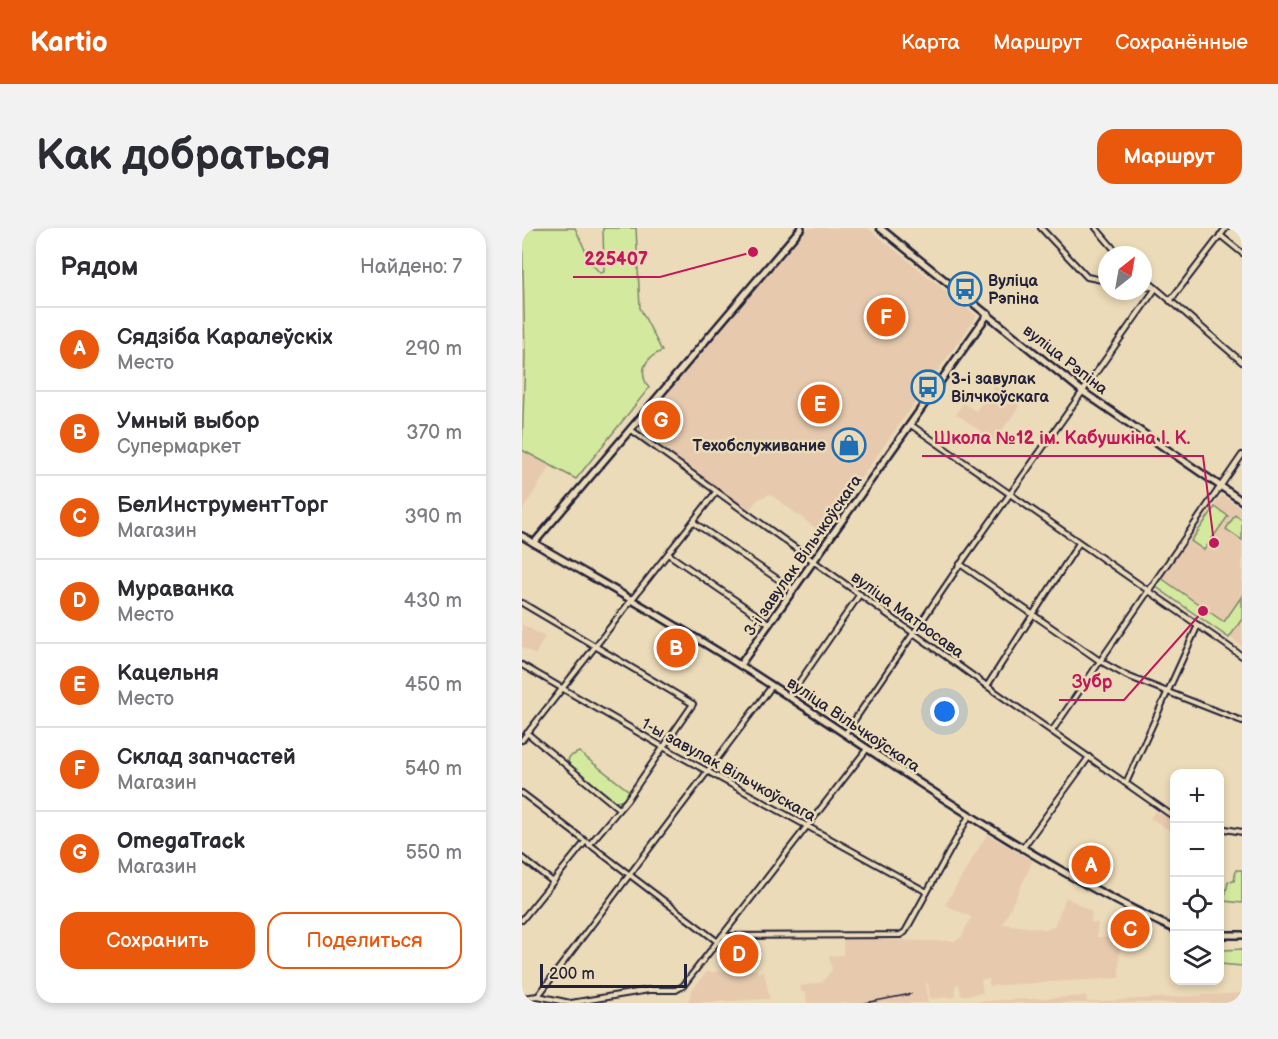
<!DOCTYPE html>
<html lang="ru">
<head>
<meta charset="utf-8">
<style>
	body { margin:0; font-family:"Balsamiq Sans",sans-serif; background:#f2f2f3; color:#2b2b33 }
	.controls { position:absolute; right:18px; bottom:18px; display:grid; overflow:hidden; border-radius:12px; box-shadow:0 3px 9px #0003 }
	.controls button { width:54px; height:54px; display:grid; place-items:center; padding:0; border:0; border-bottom:2px solid #e1e1e2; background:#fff; color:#2b2b33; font:30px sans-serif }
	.compass { position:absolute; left:576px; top:18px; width:54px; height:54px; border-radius:50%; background:#fff; box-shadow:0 3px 9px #0003; rotate:31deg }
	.scale { position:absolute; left:18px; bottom:15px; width:147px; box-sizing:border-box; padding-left:6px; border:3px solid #22223b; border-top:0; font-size:16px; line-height:21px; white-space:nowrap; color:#22223b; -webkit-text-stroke:4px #ecdbb8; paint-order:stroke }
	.you { position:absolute; left:423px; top:484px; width:21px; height:21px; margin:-15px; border:4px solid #fff; border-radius:50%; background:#1a73e8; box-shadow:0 0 0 9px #1a73e833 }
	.badge { display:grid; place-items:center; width:39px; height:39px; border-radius:50%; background:#ea580c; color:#fff; font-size:20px; font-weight:700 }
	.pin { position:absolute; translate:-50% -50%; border:3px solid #fff; box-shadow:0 2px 6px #0006 }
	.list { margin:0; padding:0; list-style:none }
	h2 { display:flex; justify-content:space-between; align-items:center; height:78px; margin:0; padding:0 24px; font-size:26px }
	h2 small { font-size:20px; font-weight:400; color:#7c7c81 }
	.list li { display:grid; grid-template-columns:39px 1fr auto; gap:18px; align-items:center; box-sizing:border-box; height:84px; padding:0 24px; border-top:2px solid #e1e1e2 }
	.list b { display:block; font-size:22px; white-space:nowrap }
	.list p { margin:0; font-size:20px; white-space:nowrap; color:#7c7c81 }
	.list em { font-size:20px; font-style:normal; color:#7c7c81 }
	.actions { display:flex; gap:12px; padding:18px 24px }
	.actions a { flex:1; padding:14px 0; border:2px solid #ea580c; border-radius:18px; text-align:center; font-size:21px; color:#ea580c }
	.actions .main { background:#ea580c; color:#fff }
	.icon { flex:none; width:33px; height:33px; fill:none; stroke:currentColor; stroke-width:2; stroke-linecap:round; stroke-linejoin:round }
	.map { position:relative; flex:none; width:720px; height:775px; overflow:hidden; border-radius:18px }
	header { display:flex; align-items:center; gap:36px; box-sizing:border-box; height:84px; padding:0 30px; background:#ea580c; color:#fff }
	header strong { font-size:28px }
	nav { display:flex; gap:33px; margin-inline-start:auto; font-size:21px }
	.intro { display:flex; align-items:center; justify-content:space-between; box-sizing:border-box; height:144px; padding:0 36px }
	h1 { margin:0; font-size:42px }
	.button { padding:15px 27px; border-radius:18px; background:#ea580c; color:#fff; font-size:21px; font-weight:700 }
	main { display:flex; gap:36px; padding:0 36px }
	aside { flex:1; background:#fff; border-radius:18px; box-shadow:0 3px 9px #0003 }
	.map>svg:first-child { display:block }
	.built { fill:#e7caae }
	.green { fill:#d3e99d; stroke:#7a866c; stroke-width:1.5 }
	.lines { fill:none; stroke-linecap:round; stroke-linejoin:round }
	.street-casing { stroke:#22223b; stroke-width:8 }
	.secondary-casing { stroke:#22223b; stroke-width:10 }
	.street { stroke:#ecdbb8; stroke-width:4 }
	.secondary { stroke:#ecdbb8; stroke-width:5 }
	.rail { stroke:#22223b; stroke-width:1.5 }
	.labels { text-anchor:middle; stroke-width:5; stroke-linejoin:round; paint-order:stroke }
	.poi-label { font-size:16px; font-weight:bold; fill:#22223b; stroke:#ecdbb8; text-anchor:start }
	.street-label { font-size:16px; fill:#22223b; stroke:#ecdbb8 }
	.leader { fill:none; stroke:#c2185b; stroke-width:2 }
	.callout-dot { fill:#c2185b; stroke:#ecdbb8; stroke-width:2 }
	.callout-label { font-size:18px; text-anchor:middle; font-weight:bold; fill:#c2185b; stroke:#ecdbb8; stroke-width:5; stroke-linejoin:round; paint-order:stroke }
</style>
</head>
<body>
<header>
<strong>Kartio</strong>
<nav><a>Карта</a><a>Маршрут</a><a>Сохранённые</a></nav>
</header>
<div class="intro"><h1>Как добраться</h1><a class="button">Маршрут</a></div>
<main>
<aside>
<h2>Рядом<small>Найдено: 7</small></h2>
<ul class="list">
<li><span class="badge">A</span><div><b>Сядзіба Каралеўскіх</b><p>Место</p></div><em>290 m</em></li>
<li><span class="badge">B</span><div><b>Умный выбор</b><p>Супермаркет</p></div><em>370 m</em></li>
<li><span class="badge">C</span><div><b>БелИнструментТорг</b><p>Магазин</p></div><em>390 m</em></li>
<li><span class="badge">D</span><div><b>Мураванка</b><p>Место</p></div><em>430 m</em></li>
<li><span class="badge">E</span><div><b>Кацельня</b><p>Место</p></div><em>450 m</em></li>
<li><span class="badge">F</span><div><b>Склад запчастей</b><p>Магазин</p></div><em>540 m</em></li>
<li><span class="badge">G</span><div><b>OmegaTrack</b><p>Магазин</p></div><em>550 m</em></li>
</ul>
<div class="actions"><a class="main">Сохранить</a><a>Поделиться</a></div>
</aside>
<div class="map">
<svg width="720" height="775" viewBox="0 0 720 775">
	<rect width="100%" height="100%" fill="#ecdbb8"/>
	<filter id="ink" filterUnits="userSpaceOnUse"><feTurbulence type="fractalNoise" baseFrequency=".0167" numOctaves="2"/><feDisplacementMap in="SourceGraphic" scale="12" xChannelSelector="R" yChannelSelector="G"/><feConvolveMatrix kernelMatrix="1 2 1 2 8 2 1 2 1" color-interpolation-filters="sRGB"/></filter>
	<g filter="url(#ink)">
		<g class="built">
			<path d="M286 0H346L455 88 300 305 248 266 235 272 227 283 118 202V197Z"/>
			<path d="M472 158 498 177 473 213 434 186 441 175 454 183Z"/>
			<path d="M0 222 29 237 0 283Z"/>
			<path d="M700 267 720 281V418L633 358Z"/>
			<path d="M0 396 23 409 13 427 0 419Z"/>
			<path d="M633 583 652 592V605L628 590Z"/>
			<path d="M465 606 511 633 481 696 524 701 532 698 544 669 570 684 569 694 576 695 575 709 598 710 597 750 467 758V751L459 752 461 765 439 768 437 756 433 757 434 769 408 771 406 755 404 756 406 775H285L283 764H279L278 758 300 754 310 742 307 728 321 727V710L406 713H432L439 710 449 689 423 677Z"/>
			<path d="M235 742V745L242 743 248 771 165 775 170 762 185 744Z"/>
			<path d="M720 765V775H425L564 768 565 774Z"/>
		</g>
		<g class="green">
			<path d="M0 0H53L69 35 78 45 82 44 81 0H114L118 80 140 123C122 130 116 144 127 160L54 251 0 222 3 128Z"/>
			<path d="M693 279 706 288 682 322 669 313Z"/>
			<path d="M713 287 720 292V312L704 301Z"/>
			<path d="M639 350 702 394 720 368V391L707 410 633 358Z"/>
			<path d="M57 524 107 563 102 572 94 574 46 536 47 529Z"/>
			<path d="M714 642H720V675L702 673 706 654 712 653Z"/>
			<path d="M698 716 702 722 720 721V738L698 736Z"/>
		</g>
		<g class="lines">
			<g class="street-casing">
				<g id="street">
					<path d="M519 0 565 49 585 53"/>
					<path d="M574 0 597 27"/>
					<path d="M698 7 720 25"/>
					<path d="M621 49 720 134"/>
					<path d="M648 73 704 0"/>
					<path d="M389 197 720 428"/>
					<path d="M108 201 465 458 652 589"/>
					<path d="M171 294 272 362"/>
					<path d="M146 326 248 396"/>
					<path d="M438 336 578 433 605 448 720 493"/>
					<path d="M0 375 171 476 105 572 67 617"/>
					<path d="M0 437 143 520 405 664"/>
					<path d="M465 458 557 315"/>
					<path d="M267 469 338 366"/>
					<path d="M530 503 720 227"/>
					<path d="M5 505 96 580"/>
					<path d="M323 506 437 338 634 60 621 58"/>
					<path d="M0 512 194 264"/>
					<path d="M604 555 676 397"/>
					<path d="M0 565 196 714"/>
					<path d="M698 600 720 604"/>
					<path d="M500 621 567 529"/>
					<path d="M0 630 30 653"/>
					<path d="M0 692 63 614"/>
					<path d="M200 708 378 707 383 704 447 588"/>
					<path d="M16 768 250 458"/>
					<path d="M0 770 16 768 48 775"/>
					<path d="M49 775 127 762H154L161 758 345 521"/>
				</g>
			</g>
			<g class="secondary-casing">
				<g id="secondary">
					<path d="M358 0 560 163 720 273"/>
					<path d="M0 308C83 357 168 404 249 457 381 543 509 635 652 701"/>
					<path d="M12 315 279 0"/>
					<path d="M218 437 466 86"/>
					<path d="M698 707H720"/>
				</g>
			</g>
			<use href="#street" class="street"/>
			<use href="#secondary" class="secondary"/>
			<path class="rail" d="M343 775 389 766"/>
		</g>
	</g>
	<defs>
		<g id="bus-ring" transform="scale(1.725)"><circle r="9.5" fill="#ecdbb8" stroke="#1f6fb2" stroke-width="1.5"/><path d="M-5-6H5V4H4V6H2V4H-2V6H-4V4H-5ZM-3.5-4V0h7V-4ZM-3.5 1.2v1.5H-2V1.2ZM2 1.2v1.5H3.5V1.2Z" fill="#1f6fb2"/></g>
		<g id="shop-ring" transform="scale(1.725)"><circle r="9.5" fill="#ecdbb8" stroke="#1f6fb2" stroke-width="1.5"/><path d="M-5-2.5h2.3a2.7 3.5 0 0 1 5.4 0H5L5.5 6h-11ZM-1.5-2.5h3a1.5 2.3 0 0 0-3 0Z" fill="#1f6fb2"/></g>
	</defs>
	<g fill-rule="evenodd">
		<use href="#bus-ring" x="443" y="61"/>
		<use href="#bus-ring" x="406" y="159"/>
		<use href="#shop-ring" x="327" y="217"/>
	</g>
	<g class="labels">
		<g class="poi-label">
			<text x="466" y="58">Вуліца<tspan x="466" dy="18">Рэпіна</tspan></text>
			<text x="429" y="156">3-і завулак<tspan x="429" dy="18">Вілчкоўскага</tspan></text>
			<text x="304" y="223" text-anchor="end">Техобслуживание</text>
		</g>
		<g class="street-label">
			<text transform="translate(544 131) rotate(38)" y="6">вуліца Рэпіна</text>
			<text transform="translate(280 327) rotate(-55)" y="6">3-і завулак Вільчкоўскага</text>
			<text transform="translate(386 386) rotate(36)" y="6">вуліца Матросава</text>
			<text transform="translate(332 496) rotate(34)" y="6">вуліца Вільчкоўскага</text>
			<text transform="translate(207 541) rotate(29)" y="6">1-ы завулак Вільчкоўскага</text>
		</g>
	</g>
	<path class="leader" d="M231 24L138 49H51M692 315L681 228H400M681 383L602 472H537"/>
	<g class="callout-dot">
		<circle cx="231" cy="24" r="6"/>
		<circle cx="692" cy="315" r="6"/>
		<circle cx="681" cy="383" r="6"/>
	</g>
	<g class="callout-label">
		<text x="94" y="37">225407</text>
		<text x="540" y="216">Школа №12 ім. Кабушкіна І. К.</text>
		<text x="570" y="460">Зубр</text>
	</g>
</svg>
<div class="controls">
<button>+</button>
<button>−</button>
<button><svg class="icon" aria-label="locate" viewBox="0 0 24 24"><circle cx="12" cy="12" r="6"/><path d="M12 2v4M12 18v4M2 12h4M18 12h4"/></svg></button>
<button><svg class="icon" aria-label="layers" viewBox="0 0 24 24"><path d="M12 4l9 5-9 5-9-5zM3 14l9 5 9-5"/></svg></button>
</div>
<svg class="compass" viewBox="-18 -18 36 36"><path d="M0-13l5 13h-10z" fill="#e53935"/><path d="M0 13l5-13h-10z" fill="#7c7c81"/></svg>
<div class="scale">200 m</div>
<div class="you"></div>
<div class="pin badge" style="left:569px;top:637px">A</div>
<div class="pin badge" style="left:154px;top:420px">B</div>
<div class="pin badge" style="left:608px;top:701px">C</div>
<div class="pin badge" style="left:217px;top:726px">D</div>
<div class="pin badge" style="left:298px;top:176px">E</div>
<div class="pin badge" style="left:364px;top:89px">F</div>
<div class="pin badge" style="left:139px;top:192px">G</div>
</div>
</main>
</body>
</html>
